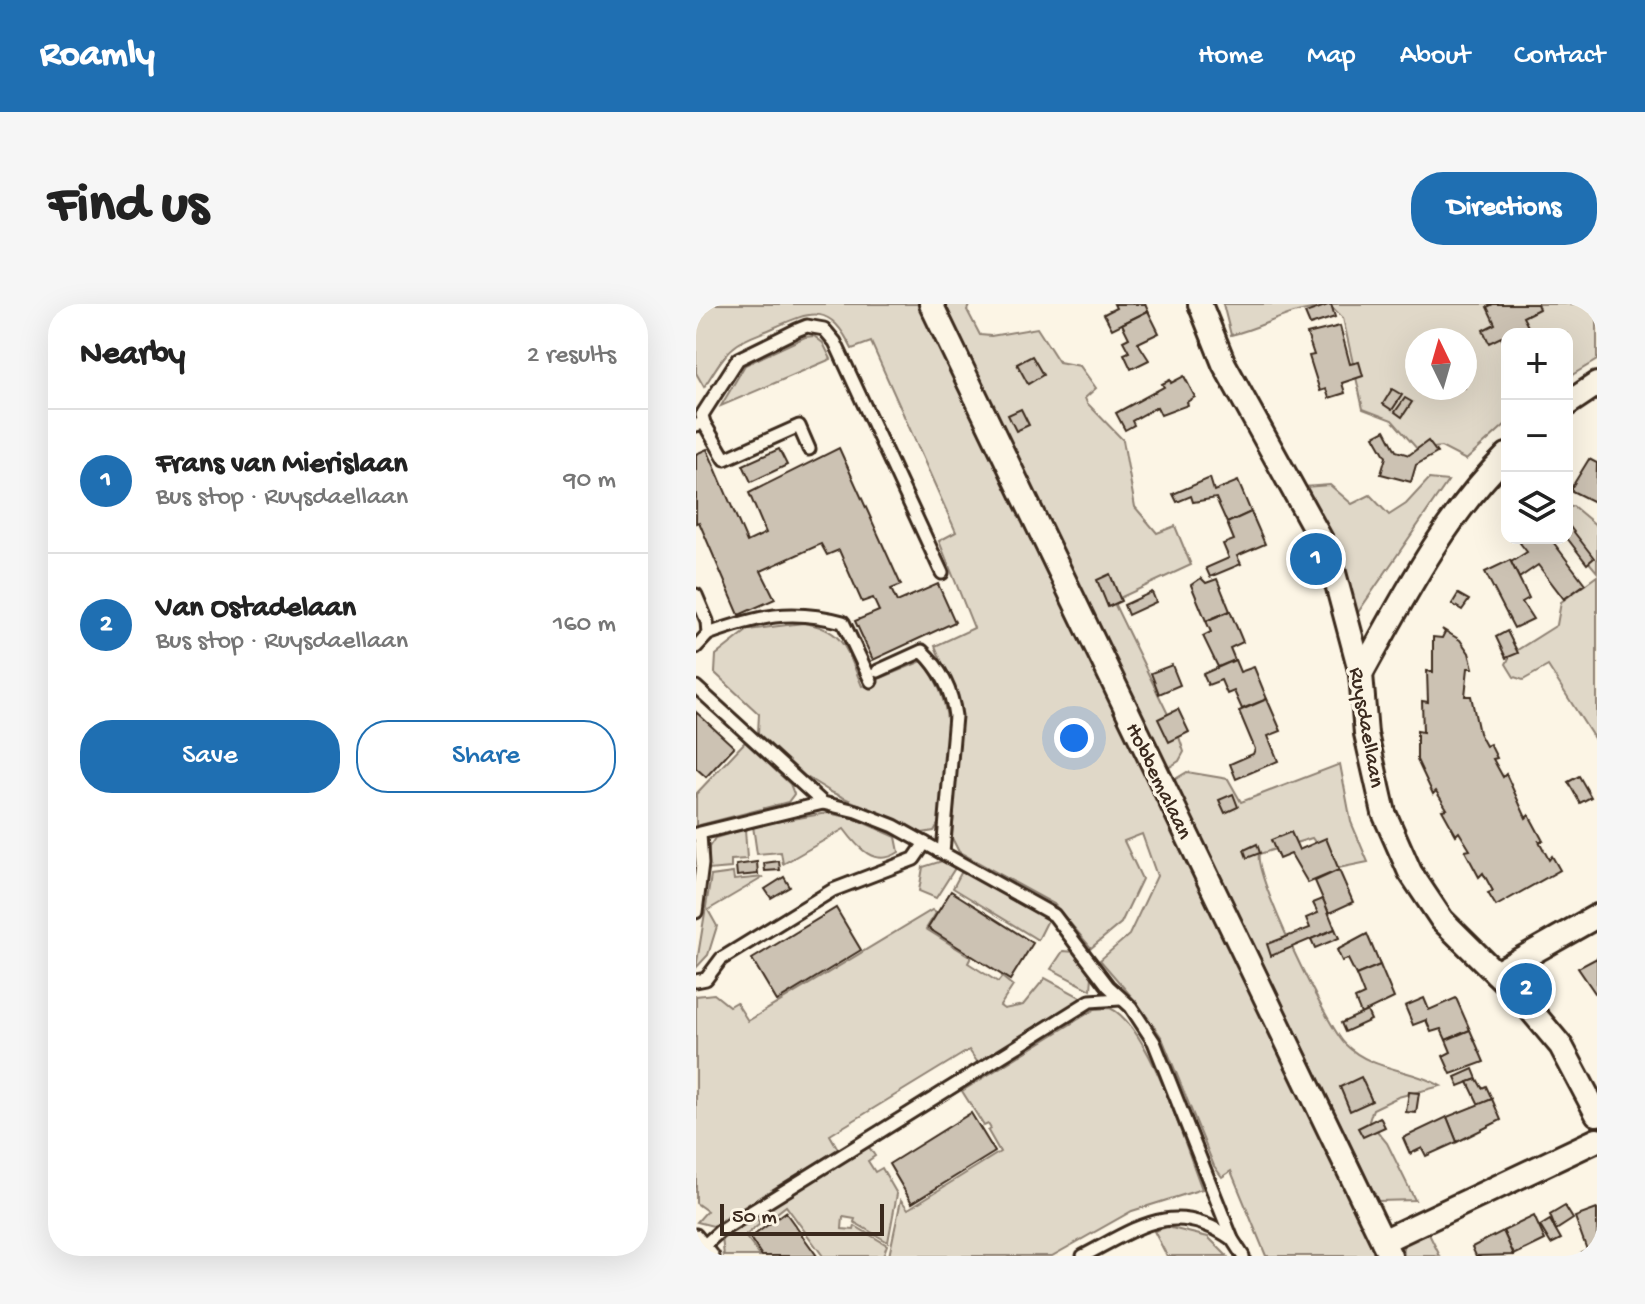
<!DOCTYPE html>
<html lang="en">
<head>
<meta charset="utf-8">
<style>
	body { margin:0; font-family:"Gochi Hand",sans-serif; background:#f6f6f6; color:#222 }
	.controls { position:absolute; right:24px; top:24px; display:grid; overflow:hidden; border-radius:16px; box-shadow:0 8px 32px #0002 }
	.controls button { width:72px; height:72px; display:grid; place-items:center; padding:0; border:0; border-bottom:2px solid #e0e0e0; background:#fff; color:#222; font:40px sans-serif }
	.compass { position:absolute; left:709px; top:24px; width:72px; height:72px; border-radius:50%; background:#fff; box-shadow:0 8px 32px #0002; rotate:355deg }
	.scale { position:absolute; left:24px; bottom:20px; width:164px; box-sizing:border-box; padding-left:8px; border:4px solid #3b2a1e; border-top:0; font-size:22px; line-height:28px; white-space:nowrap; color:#3b2a1e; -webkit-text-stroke:6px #fcf5e5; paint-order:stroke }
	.you { position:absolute; left:378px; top:434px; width:28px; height:28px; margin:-20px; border:6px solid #fff; border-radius:50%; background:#1a73e8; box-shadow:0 0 0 12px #1a73e833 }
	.badge { display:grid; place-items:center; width:52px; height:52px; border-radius:50%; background:#1f6fb2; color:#fff; font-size:26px; font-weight:700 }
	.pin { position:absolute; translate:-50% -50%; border:4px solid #fff; box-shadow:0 2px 8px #0006 }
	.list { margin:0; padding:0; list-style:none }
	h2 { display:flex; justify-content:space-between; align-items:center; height:104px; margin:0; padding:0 32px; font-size:34px }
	h2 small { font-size:26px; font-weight:400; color:#767676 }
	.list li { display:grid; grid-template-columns:52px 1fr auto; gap:24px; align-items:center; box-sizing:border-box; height:144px; padding:0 32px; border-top:2px solid #e0e0e0 }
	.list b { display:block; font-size:30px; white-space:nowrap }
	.list p { margin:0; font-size:26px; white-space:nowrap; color:#767676 }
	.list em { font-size:26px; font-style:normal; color:#767676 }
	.actions { display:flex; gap:16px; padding:24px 32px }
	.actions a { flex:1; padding:18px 0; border:2px solid #1f6fb2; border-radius:32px; text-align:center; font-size:28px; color:#1f6fb2 }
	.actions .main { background:#1f6fb2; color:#fff }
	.icon { flex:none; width:44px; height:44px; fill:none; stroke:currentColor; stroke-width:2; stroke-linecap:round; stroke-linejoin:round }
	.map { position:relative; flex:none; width:901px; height:952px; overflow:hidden; border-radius:32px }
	header { display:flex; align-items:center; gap:48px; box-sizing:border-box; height:112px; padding:0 40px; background:#1f6fb2; color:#fff }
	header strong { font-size:38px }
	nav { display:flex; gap:44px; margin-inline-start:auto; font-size:28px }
	.intro { display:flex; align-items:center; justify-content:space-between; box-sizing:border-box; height:192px; padding:0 48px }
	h1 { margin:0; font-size:56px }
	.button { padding:20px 36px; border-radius:32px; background:#1f6fb2; color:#fff; font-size:28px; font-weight:700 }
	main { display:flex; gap:48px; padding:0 48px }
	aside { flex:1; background:#fff; border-radius:32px; box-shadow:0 8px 32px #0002 }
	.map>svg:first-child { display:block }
	.green { fill:#e0d8c8; stroke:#8e8173; stroke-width:2; fill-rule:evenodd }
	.building { fill:#ccc2b3; stroke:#3b2a1e; stroke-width:2 }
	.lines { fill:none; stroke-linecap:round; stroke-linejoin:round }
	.service-casing { stroke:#3b2a1e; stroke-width:17 }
	.minor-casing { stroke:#3b2a1e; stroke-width:28 }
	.service { stroke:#fcf5e5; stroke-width:11 }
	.minor { stroke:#fcf5e5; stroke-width:22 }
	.labels { text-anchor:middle; stroke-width:7; stroke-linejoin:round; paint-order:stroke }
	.street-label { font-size:22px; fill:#3b2a1e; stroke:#fcf5e5 }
</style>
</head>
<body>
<header>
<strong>Roamly</strong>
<nav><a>Home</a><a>Map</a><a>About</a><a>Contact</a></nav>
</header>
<div class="intro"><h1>Find us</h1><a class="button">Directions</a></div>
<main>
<aside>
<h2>Nearby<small>2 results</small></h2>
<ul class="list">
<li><span class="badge">1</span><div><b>Frans van Mierislaan</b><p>Bus stop · Ruysdaellaan</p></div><em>90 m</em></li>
<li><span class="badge">2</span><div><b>Van Ostadelaan</b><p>Bus stop · Ruysdaellaan</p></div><em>160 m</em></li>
</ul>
<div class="actions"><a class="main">Save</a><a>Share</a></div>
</aside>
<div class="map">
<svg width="901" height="952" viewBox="0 0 901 952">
	<rect width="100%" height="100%" fill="#fcf5e5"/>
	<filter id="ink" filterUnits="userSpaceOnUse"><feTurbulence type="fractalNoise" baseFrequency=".0125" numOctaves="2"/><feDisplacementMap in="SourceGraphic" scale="16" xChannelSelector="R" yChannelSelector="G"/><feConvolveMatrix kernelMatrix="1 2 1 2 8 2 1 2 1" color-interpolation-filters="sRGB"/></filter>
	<g filter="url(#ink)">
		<g class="green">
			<path d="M0 0H230L685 952H570L535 867 526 873 518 862 466 734 442 700 404 656 433 631 461 572 446 530 428 537 446 575 425 619 395 644 358 600 263 548 256 534 265 403 239 342 278 324 243 237 260 228 175 38 156 45C134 0 117 6 77 24 64 30 48 34 38 43 25 53 17 70 8 83L0 69Z"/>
			<path d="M248 0H274L271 6 284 31 295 32 341 24 363 58 384 62 400 84 389 94 391 99 427 136 439 203 461 229 479 222 495 261 417 297 483 433 488 448 483 457 472 464Z"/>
			<path d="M527 0H901V56L871 74V30H811V119L770 156 745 143 722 146 696 116 667 105 647 14 638 5C599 0 571 23 535 31ZM721 36H769V84H721Z"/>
			<path d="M118 32 127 39 135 55 25 102 49 61 109 33Z"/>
			<path d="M733 175 752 177 654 320 608 183 634 181 656 200 674 191 693 211 710 200Z"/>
			<path d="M877 202 901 222V268L871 232V204Z"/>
			<path d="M901 272V439L852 362 827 376 818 373 810 360 815 350 861 321 865 298Z"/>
			<path d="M107 319C149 325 151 347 166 382L226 357C266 403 249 458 245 515L238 527 226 529 135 488 109 472 62 429 63 410 19 369 20 351 52 326Z"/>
			<path d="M49 438 94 480 98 490 92 498 0 522V490Z"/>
			<path d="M644 460 655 518 672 558 638 565 616 534 563 550C557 570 631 722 649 740 676 767 714 764 745 782L702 793 677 805 673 817 691 839 719 896 682 897 478 476 491 468 532 475 545 498Z"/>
			<path d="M131 509 157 514 200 533 203 548C179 564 162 544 148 525L87 560 85 548 61 550 57 522Z"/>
			<path d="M49 525 51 555 35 556V564L12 566 13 543 19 534Z"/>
			<path d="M246 557 259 564 240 594 223 587 227 563Z"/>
			<path d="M266 567 346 608 352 616 342 636 257 584Z"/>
			<path d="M37 569 38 576 68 573 12 606 21 622 12 651 0 664 15 572Z"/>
			<path d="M236 606 240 609 230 625 275 653 272 659 302 678 306 673 317 682 304 702 308 705 327 701 349 674 388 695 282 759 273 746 134 831 142 845 17 922 1 918 11 907 0 899V692L18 690 33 702 40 698 52 717Z"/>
			<path d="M367 647 380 648 396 672 395 686 355 665Z"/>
			<path d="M414 704C454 722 489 842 506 885L436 907 356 952H193L205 896 212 905 304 848 292 827 295 825 292 820 288 822 266 787 399 705Z"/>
			<path d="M173 843 179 852 172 857 179 868 186 864 201 890 192 938 158 918 159 915 147 913 146 925 158 926 159 922 191 941 187 952H127L90 902 73 915 64 909Z"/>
			<path d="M60 912 64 920 49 932 64 952H28L26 933Z"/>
			<path d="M471 923 512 933 531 952H471L458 927Z"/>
			<path d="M733 930 744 952H708L707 940Z"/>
		</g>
		<g class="building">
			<path d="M418 0H449L452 7 416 25 408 10 420 4Z"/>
			<path d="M635 0 639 13 614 21 609 9Z"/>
			<path d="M797 0H841L843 5 827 13 836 30H811L810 44 805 33 793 39 787 26 799 20 791 3Z"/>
			<path d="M452 7 463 29 442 39 453 56 435 65 428 50 433 48 427 37 433 34 426 20Z"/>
			<path d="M644 22 654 60 663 58 667 72 646 79 649 89 633 94 630 85 624 87 613 52 618 51 611 30Z"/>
			<path d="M336 52 347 71 332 80 321 60Z"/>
			<path d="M488 72 499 93 491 98 492 101 465 111 461 103 436 117 438 121 429 126 420 109 468 83 466 80 474 76 475 79Z"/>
			<path d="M696 85 706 91 696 106 687 100Z"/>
			<path d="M709 94 716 98 706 113 699 108Z"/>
			<path d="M325 105 333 121 320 127 312 111Z"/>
			<path d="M689 126 700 147 713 151 732 137 741 149 720 161 715 178 685 170 690 153 678 132Z"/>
			<path d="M143 144 205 281 195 285 201 298 242 280 259 318 177 356 159 317 183 307 177 294 166 298 143 246 131 251 125 240 65 267 79 295 43 311 3 218 0 219V150L11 145 51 238 70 229 53 189Z"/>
			<path d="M83 145 91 161 55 178 47 161Z"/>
			<path d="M893 155 901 159 900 199 874 186Z"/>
			<path d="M514 174 518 187 542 177 555 208 531 219 520 194 497 198 495 192 481 198 477 190Z"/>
			<path d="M555 208 569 240 541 252 545 260 514 273 510 264 533 254 527 240 538 236 531 219Z"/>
			<path d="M871 219 898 254 891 260 871 234Z"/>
			<path d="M830 234H854L889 280 868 295 842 261 823 274 815 258 831 248 824 239Z"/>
			<path d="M814 256 833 294 826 298 837 315 818 324 789 268Z"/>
			<path d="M414 270 425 297 412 303 401 276Z"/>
			<path d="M505 274 510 279 521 275 534 307 510 317 495 281Z"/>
			<path d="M456 288 460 298 432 311 428 301Z"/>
			<path d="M762 290 773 296 766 306 756 300Z"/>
			<path d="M534 307 547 338 534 344 539 356 522 363 507 332 515 328 510 317Z"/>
			<path d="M746 325 764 336 773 349 777 364H772L769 392H775L783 429 790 442 794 440 801 454 797 455 807 473 810 470 830 514 833 511 847 537H843L853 556 856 552 864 566 800 602 792 589 797 587 787 569 783 573 769 547 774 546 763 528 760 531 746 506 751 505 740 487 737 490 721 456V427L727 428 726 397 732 398 731 367 737 368V333L746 334 749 328Z"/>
			<path d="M811 327 822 349 810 354 800 333Z"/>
			<path d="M539 356 544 368 558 363 571 395 546 405 538 387 531 390 525 376 512 381 507 370Z"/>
			<path d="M476 361 484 381 463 390 455 369Z"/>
			<path d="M571 395 585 427 572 432 582 457 540 475 534 460 557 450 559 445 543 407Z"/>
			<path d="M482 405 493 428 473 438 462 415Z"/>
			<path d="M0 408 38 443 10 473 0 464Z"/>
			<path d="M883 472 895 493 884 499 872 478Z"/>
			<path d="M537 490 542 503 529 509 523 496Z"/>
			<path d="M595 528 603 546 630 534 643 566 612 579 595 550 583 555 575 536Z"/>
			<path d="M561 540 564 549 551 554 548 546Z"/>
			<path d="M83 557 84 566 69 567 68 559Z"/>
			<path d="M61 558 62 570 41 572 40 561Z"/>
			<path d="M643 566 657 598 633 609 619 577Z"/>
			<path d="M88 573 94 583 75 594 69 585Z"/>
			<path d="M255 587 337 639 314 676 232 624Z"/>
			<path d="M627 595 639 625 575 652 571 640 614 624 610 614 622 609 617 599Z"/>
			<path d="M140 604 165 646 81 697 56 655Z"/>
			<path d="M639 625 643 634 619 644 615 635Z"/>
			<path d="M671 630 684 661 660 671 652 655 646 657 641 646Z"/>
			<path d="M901 654V688L899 689 882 664Z"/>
			<path d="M684 661 698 694 665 710 659 695 668 691 660 671Z"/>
			<path d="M728 694 733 706 760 694 774 726 750 736 745 725 735 728 730 716 717 721 709 702Z"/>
			<path d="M671 707 675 716 649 728 645 719Z"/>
			<path d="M774 726 788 758 755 770 747 752 755 748 750 736Z"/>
			<path d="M777 765 781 775 763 782 759 773Z"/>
			<path d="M665 773 676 797 654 807 644 783Z"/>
			<path d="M781 775 786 784 790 782 796 795 783 801 772 778Z"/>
			<path d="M713 788 723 789 720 809 710 808Z"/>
			<path d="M796 795 805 816 761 838 751 813Z"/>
			<path d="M275 809 299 848 216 899 193 860Z"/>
			<path d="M684 813 689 823 667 833 662 824Z"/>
			<path d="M751 813 761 838 730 852 726 844 714 850 707 834Z"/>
			<path d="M869 902 877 915 860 926 854 911Z"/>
			<path d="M901 905V942L891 946 879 913Z"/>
			<path d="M91 907 90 909 121 952H66L54 934Z"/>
			<path d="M838 912 849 936 818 951 807 927Z"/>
			<path d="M854 916 865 935 855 940 844 922Z"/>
			<path d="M807 927 818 951 780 952 776 943Z"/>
			<path d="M901 942V952H886L885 948Z"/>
		</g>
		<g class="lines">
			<g class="service-casing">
				<g id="service">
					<path d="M8 119 29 155 103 122 113 145"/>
					<path d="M0 121 8 119 6 111 42 55 101 26 111 22 128 25 139 38 246 269"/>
					<path d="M0 291 11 317 12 330 0 343"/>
					<path d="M12 330C63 312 94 304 147 318L175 377"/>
					<path d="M182 367 226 347C244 364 256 387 259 412L247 548"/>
					<path d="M0 383 127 499 160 507 198 522 358 611 412 682 435 703 458 738 536 935 547 952"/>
					<path d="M0 530 127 499"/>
					<path d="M0 608 6 560 4 530"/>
					<path d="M0 677 10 675 25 655 137 586 218 555 229 539"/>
					<path d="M0 931 17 952"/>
					<path d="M0 949 23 928 394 697 424 695"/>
					<path d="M387 952C441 924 478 894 536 935"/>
				</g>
			</g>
			<g class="minor-casing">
				<g id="minor">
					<path d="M235 0 694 952"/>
					<path d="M504 0 528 60 633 250 665 370 670 430 688 509 714 568 746 616 824 693 865 742 901 810"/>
					<path d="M871 100 901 80"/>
					<path d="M665 370C707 294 749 212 811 151"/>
					<path d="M800 669 901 612"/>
					<path d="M687 937 901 836"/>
				</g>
			</g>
			<use href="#service" class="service"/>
			<use href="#minor" class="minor"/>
		</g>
	</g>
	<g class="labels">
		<g class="street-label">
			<text transform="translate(673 423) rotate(80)" y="8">Ruysdaellaan</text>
			<text transform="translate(465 476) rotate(64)" y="8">Hobbemalaan</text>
		</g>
	</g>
</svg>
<div class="controls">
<button>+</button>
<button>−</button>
<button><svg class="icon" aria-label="layers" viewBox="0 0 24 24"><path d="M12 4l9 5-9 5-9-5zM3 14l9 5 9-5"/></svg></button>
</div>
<svg class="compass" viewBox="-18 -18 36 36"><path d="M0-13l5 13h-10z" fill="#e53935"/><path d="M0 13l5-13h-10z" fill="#767676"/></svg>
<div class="scale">50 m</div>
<div class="you"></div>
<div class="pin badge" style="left:620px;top:255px">1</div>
<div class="pin badge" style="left:830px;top:685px">2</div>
</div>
</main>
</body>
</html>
